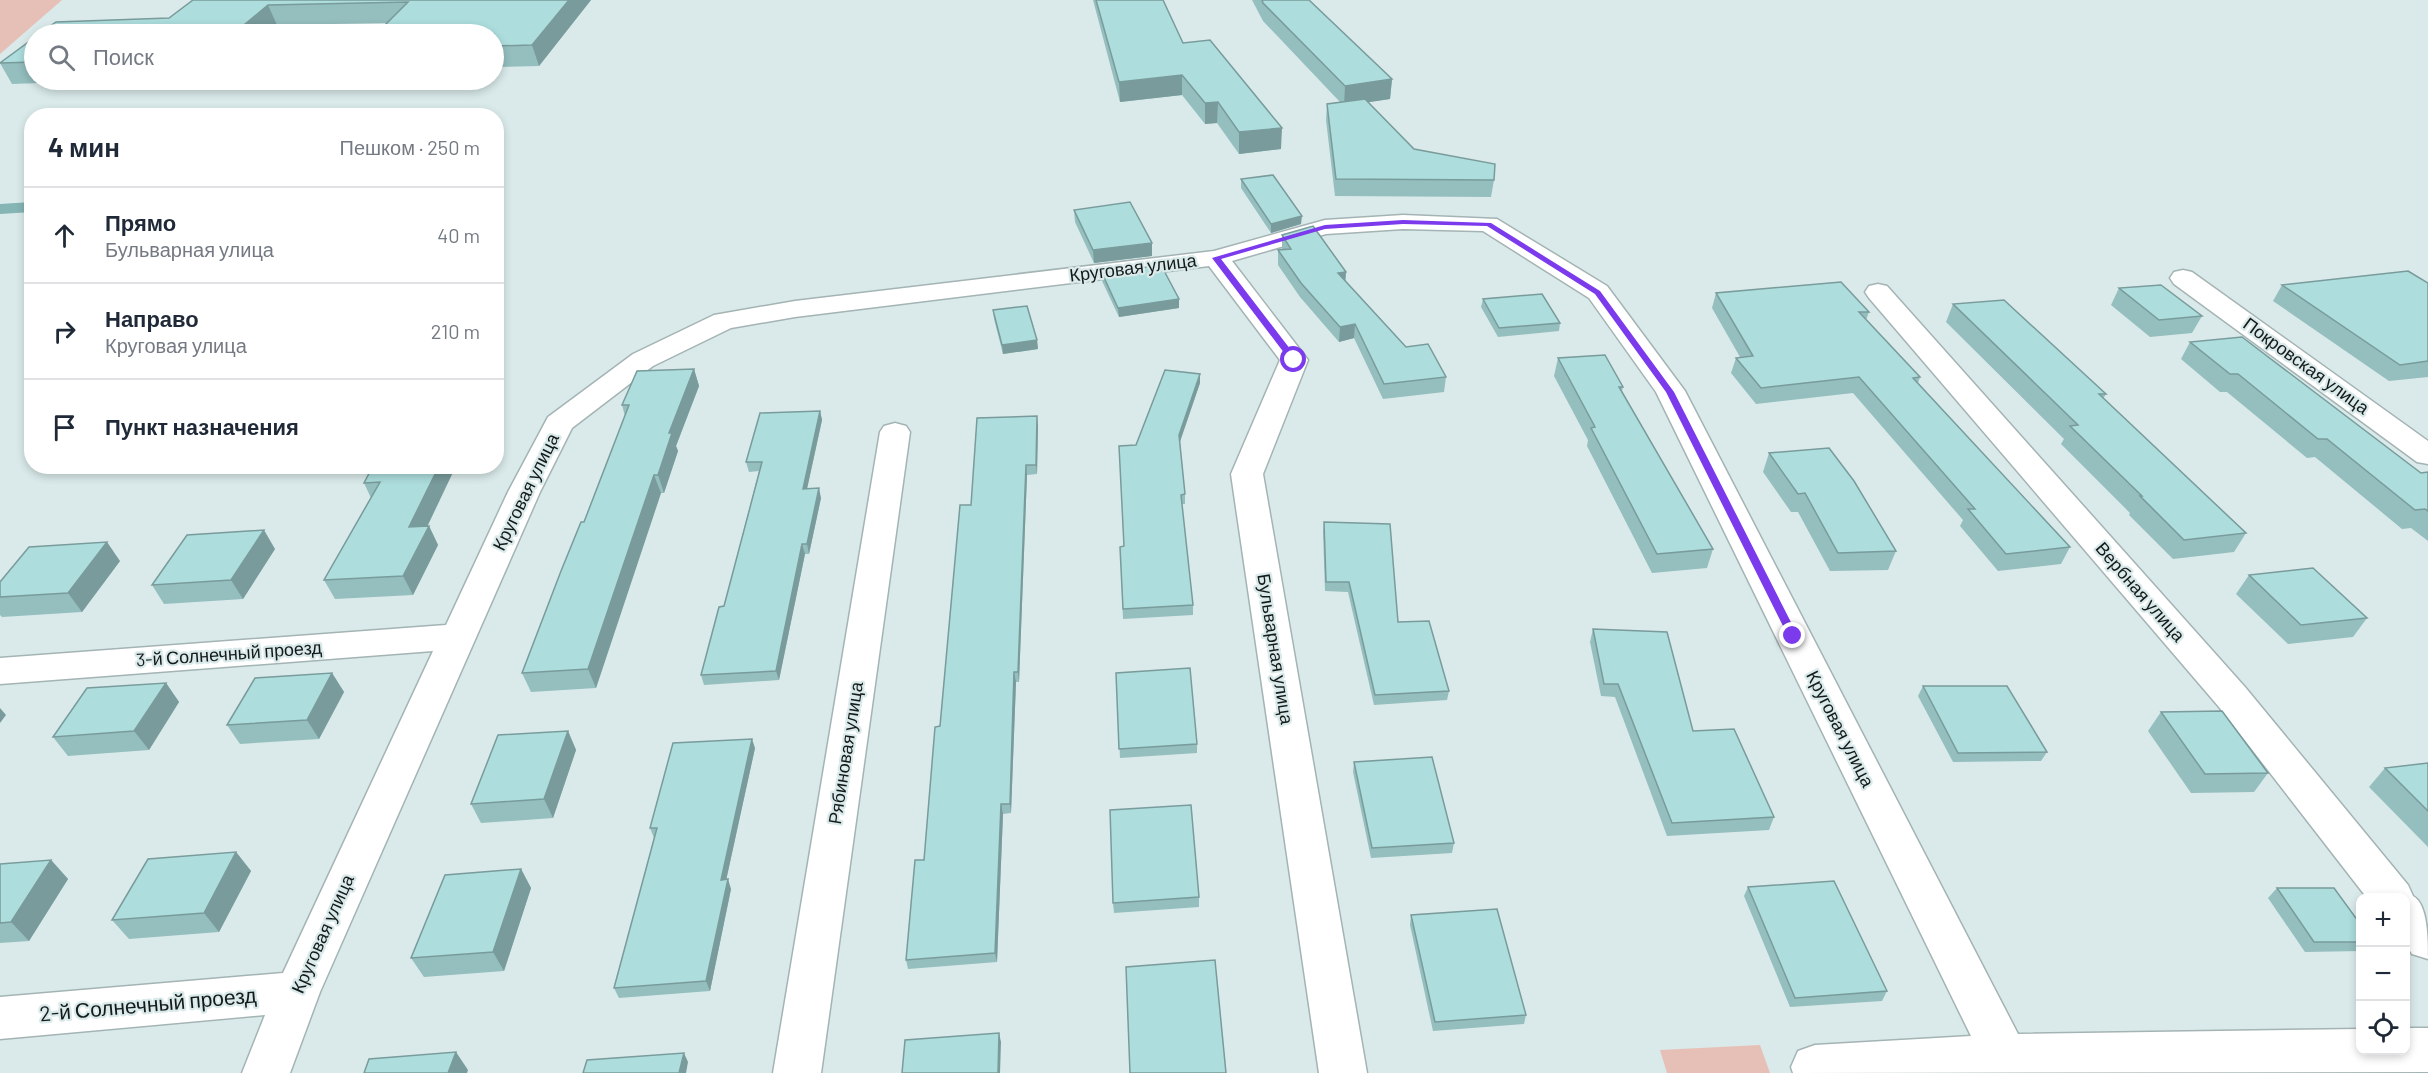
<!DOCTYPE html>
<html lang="ru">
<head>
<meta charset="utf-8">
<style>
	body { margin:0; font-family:Barlow,sans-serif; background:#f6f6f7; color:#1f2937 }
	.controls { position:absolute; right:18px; bottom:18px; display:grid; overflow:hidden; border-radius:12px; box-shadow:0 3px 9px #0003 }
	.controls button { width:54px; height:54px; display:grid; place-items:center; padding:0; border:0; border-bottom:2px solid #e0e1e3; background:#fff; color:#1f2937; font:30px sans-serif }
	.stop { position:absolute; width:18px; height:18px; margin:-14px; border:4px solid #7c3aed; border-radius:50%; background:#fff }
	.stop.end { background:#7c3aed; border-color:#fff; box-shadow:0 2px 6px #0008 }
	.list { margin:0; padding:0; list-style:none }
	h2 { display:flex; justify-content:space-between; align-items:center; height:78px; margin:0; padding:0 24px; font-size:26px }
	h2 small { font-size:20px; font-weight:400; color:#747a83 }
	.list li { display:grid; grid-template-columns:39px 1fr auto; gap:18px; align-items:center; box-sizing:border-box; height:96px; padding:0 24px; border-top:2px solid #e0e1e3 }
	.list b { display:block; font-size:22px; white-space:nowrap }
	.list p { margin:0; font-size:20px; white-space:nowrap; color:#747a83 }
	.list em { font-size:20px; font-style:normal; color:#747a83 }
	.icon { flex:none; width:33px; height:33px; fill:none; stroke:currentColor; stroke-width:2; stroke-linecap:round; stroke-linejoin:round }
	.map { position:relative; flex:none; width:2428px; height:1073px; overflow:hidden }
	.search { position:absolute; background:#fff; box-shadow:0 3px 9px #0003; left:24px; top:24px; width:480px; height:66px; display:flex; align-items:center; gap:15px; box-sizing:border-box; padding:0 21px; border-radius:33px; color:#747a83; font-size:22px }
	.panel { position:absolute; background:#fff; box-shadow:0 3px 9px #0003; left:24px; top:108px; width:480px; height:366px; border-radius:24px }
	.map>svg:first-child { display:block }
	.green { fill:#e6c0b6 }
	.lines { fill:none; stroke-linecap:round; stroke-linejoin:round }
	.stream { stroke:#86b5b5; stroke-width:10 }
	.minor-casing { stroke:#a4b3b3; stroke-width:3 }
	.minor { fill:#fff; fill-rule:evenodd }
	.wall { fill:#95bebe }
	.shaded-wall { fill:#799b9b }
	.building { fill:#addddd; stroke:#799b9b; stroke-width:1.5 }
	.route { fill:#7c3aed }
	.labels { text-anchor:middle; stroke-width:4.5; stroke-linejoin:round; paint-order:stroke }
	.street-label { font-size:18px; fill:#141a1a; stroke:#daeaea }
	.near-street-label { font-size:21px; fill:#141a1a; stroke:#daeaea }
</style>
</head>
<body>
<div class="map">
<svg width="2428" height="1073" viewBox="0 0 2428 1073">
	<rect width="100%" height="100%" fill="#daeaea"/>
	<g class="green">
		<path d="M0 0H62L0 54Z"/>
		<path d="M1760 1045 1770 1073H1667L1660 1050Z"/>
	</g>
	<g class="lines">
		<path class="stream" d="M0 209 32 207"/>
		<g class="minor-casing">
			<g id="minor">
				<path d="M1403 215 1497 219 1607 286 1685 391 2018 1034 2360 1029V1050H2406V1028H2428V1072L1793 1073 1791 1067 1798 1051 1815 1045 1971 1036 1656 392 1589 298 1483 231 1403 229 1326 234 1232 261 1308 360 1263 474 1367 1073H1319L1231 474 1280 360 1209 266 795 317 731 328 653 366 572 428 540 492 320 992 290 1073H242L265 1015 0 1039V997L283 973 433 651 0 684V658L446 625 508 492 548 417 633 354 714 315 795 301 1214 251 1325 220Z"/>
				<path d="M2183 270 2192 272 2428 441V464L2417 462 2174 284 2170 278 2174 272Z"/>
				<path d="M1878 284 1887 286 2245 687 2408 885 2413 896C2428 904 2428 939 2428 959L2412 954 2406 944V898H2367L2219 707 1869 298 1865 292 1869 286Z"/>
				<path d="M895 423 906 426 910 432 821 1073H773L880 432 884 426Z"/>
			</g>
		</g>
		<use href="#minor" class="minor"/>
	</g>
	<g class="wall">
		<path d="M193 0H591L539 66 494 67V34L388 23 277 25 169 18Z"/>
		<path d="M1093 0H1163L1183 43 1281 149 1239 154 1217 123 1205 124 1182 95 1120 102Z"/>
		<path d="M1252 0H1309L1392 79 1390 99 1368 102 1414 149 1494 180 1491 197 1335 196 1326 120 1327 104 1340 102 1263 21Z"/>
		<path d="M34 38V80H98L96 81 12 84 0 63Z"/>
		<path d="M1241 179 1301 224 1271 233 1241 188Z"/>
		<path d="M1074 210 1152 256 1094 263 1075 222Z"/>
		<path d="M1282 235 1346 272 1345 281 1406 347 1446 377 1444 392 1383 399 1354 338 1339 342 1300 297 1278 265V250H1282Z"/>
		<path d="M1102 273 1179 299V308L1119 317 1102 281Z"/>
		<path d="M2428 283V377L2389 381 2273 301 2282 285Z"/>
		<path d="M2119 288 2202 316 2192 333 2150 337 2111 305Z"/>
		<path d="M1716 293 1869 312 1866 320 1920 377 1918 383 2070 547 2061 564 1998 571 1960 526 1963 520 1853 393 1756 404 1731 373 1736 358 1740 357 1712 308Z"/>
		<path d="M1483 299 1560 323 1559 331 1498 337 1481 307Z"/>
		<path d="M1953 304 2106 394 2103 399 2246 533 2234 552 2173 559 2129 515 2130 513 2061 444 2064 439 1946 322Z"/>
		<path d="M993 310 1037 340 1038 349 1003 354 994 319Z"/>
		<path d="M2190 342 2421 473 2428 472V541L2411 528 2402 529 2315 457 2307 458 2227 392H2220L2181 359Z"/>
		<path d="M1558 358 1623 387 1622 391 1713 549 1707 568 1652 573 1587 446 1588 440 1554 376Z"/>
		<path d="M694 369 699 386 676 446 678 451 664 493H661L596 688 531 692 522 673 584 522 625 416 622 405Z"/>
		<path d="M1200 383 1180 442 1185 494V504H1182L1193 605V615L1123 619 1120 547 1124 546 1136 445Z"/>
		<path d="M820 411 822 420 807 489 821 498 809 554H805L779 680 704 685 701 675 724 606 759 471 749 472 746 462Z"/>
		<path d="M1038 425 1037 474 1027 475 1019 682H1016L1011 813 1003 814 997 962 908 969 906 960 924 860 940 726 971 505Z"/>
		<path d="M1769 453 1896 551 1888 570 1830 571 1798 512H1791L1763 472Z"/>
		<path d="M373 466 427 526H429L438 545 413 595 335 599 324 580 371 498 364 483Z"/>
		<path d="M1324 522 1449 691 1447 700 1374 705 1348 592 1325 591 1323 532Z"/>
		<path d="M275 549 243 599 164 604 152 585Z"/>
		<path d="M120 561 82 612 2 617 0 615V582Z"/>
		<path d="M2249 575 2367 618 2353 637 2288 644 2236 594Z"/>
		<path d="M1593 629 1693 731 1774 817 1769 830 1667 836 1615 697 1601 696 1590 642Z"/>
		<path d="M332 673 344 692 319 739 240 744 227 725Z"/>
		<path d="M1116 673 1197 744V753L1120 758Z"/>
		<path d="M166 683 179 702 149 750 68 756 53 737Z"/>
		<path d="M1923 686 2047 752 2041 761 1953 762 1918 696Z"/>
		<path d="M2161 712 2268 773 2254 792 2191 793 2148 731Z"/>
		<path d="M568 731 576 750 553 818 481 823 471 804Z"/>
		<path d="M755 748 726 880 731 889 710 991 619 998 614 988 654 838 650 828Z"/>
		<path d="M1354 762 1454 843 1452 853 1371 858 1353 772Z"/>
		<path d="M2428 763V847L2369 787 2385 768Z"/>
		<path d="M236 852 251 871 219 932 129 939 112 920Z"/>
		<path d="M51 860 68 879 29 941 0 943V864Z"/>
		<path d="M521 869 531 888 504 971 424 977 411 958Z"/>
		<path d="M1748 887 1887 991 1882 1001 1790 1007 1744 896Z"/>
		<path d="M2277 888 2361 925V951L2305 952 2268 898Z"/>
		<path d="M1199 897V907L1114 913 1113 903Z"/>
		<path d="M1411 915 1526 1015 1524 1024 1433 1031 1410 925Z"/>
	</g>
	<g class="shaded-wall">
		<path d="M569 0H591L539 66 532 45Z"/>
		<path d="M268 5 277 25 266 34H233Z"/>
		<path d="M1182 75V95L1120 102 1119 82Z"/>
		<path d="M1392 79 1390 99 1344 106 1345 86Z"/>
		<path d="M1218 102 1217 123 1205 124V103Z"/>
		<path d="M1282 128 1281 149 1239 154V132Z"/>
		<path d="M1302 216 1301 224 1271 233V224Z"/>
		<path d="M1152 243V256L1094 263 1093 250Z"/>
		<path d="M1346 272 1345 286 1338 273Z"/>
		<path d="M1179 299V308L1119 317 1118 308Z"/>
		<path d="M1355 324 1354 338 1339 342 1340 327Z"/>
		<path d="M1037 340 1038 349 1003 354 1002 345Z"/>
		<path d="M694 369 699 386 676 446 678 451 664 493 658 475 669 433Z"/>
		<path d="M1200 374V383L1179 444V435Z"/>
		<path d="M820 411 822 420 805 498 803 489Z"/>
		<path d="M1037 416 1038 425 1037 474 1036 465Z"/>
		<path d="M1026 465 1027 475 1019 682 1018 672Z"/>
		<path d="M439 466H456L418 546 409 527Z"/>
		<path d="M654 475 661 493 596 688 588 669Z"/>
		<path d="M819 488 821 498 809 554 807 544Z"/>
		<path d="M429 526 438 545 413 595 403 576Z"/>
		<path d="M264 530 275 549 243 599 231 580Z"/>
		<path d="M107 542 120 561 82 612 68 593Z"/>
		<path d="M802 544 805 554 779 680 776 671Z"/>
		<path d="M1014 672 1016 682 1011 813 1010 804Z"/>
		<path d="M332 673 344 692 319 739 307 720Z"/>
		<path d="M166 683 179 702 149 750 134 731Z"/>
		<path d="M0 708 6 715 0 723Z"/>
		<path d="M568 731 576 750 553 818 544 799Z"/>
		<path d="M752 739 755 748 724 890 721 880Z"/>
		<path d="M1001 804 1003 814 997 962 995 953Z"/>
		<path d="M236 852 251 871 219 932 204 913Z"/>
		<path d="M51 860 68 879 29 941 11 922Z"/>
		<path d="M521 869 531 888 504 971 493 952Z"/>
		<path d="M728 879 731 889 710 991 706 981Z"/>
		<path d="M999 1033 1001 1042 1000 1073H998Z"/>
		<path d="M456 1052 468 1070 467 1073H448Z"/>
		<path d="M684 1053 688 1062 686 1073H679Z"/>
	</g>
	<g class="building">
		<path d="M193 0H569L532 45 494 46V34H376L408 2 268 5 233 34H39L56 22 169 18Z"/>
		<path d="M1096 0H1163L1183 43 1210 40 1282 128 1239 132 1218 102 1205 103 1182 75 1119 82Z"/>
		<path d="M1262 0H1309L1392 79 1345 86 1263 3Z"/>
		<path d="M34 38V62L0 63Z"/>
		<path d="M1365 99 1414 149 1495 164 1494 180 1336 179 1327 104Z"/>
		<path d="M1273 175 1302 216 1271 224 1241 179Z"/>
		<path d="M1130 202 1152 243 1093 250 1074 210Z"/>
		<path d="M1313 226 1346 272 1338 273 1406 347 1428 344 1446 377 1384 384 1355 324 1340 327 1301 283 1278 250 1291 249 1282 235Z"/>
		<path d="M1161 265 1179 299 1118 308 1102 273Z"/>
		<path d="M2408 271 2428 283V361L2400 365 2282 285Z"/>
		<path d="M1841 282 1869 312H1859L1920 377 1913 378 2070 547 2006 554 1968 509H1975L1859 377 1761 388 1736 358 1753 356 1716 293Z"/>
		<path d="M2161 285 2202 316 2159 320 2119 288Z"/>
		<path d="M1542 294 1560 323 1499 328 1483 299Z"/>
		<path d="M2004 300 2106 394H2099L2246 533 2184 540 2140 496H2142L2070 426 2078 425 1953 304Z"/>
		<path d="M1027 306 1037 340 1002 345 993 310Z"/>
		<path d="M2242 337 2421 473 2428 472V511L2425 509 2415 510 2327 439H2318L2238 374H2230L2190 342Z"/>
		<path d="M1605 355 1623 387H1619L1713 549 1657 554 1591 428 1595 427 1558 358Z"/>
		<path d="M694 369 669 433H672L658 475H654L588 669 522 673 561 571 581 522H584L629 405H622L637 371Z"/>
		<path d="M1165 370 1200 374 1179 435 1185 494 1181 495 1193 605 1123 609 1120 547 1124 546 1119 446 1136 445Z"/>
		<path d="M820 411 803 489 819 488 807 544H802L776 671 701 675 719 607 724 606 762 462H746L760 413Z"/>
		<path d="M1037 416 1036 465H1026L1018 672H1014L1010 804H1001L995 953 906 960 915 860H924L935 727 940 726 960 505H971L977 418Z"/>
		<path d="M1829 448 1854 481 1896 551 1838 553 1805 493 1798 494 1769 453Z"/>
		<path d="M373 466H439L409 527 429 526 403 576 324 580 380 482 364 483Z"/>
		<path d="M1324 522 1390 524 1398 622 1429 621 1449 691 1375 695 1349 582H1326Z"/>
		<path d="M264 530 231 580 152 585 187 535Z"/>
		<path d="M107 542 68 593 0 597V582L29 547Z"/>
		<path d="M2313 568 2367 618 2301 625 2249 575Z"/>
		<path d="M1593 629 1667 632 1693 731 1734 729 1774 817 1672 823 1618 684H1604Z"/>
		<path d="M1190 668 1197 744 1119 749 1116 673Z"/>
		<path d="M332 673 307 720 227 725 255 678Z"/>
		<path d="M166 683 134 731 53 737 87 688Z"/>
		<path d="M1923 686H2007L2047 752 1958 753Z"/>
		<path d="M2222 711 2268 773 2205 774 2161 712Z"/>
		<path d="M568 731 544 799 471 804 498 735Z"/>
		<path d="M752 739 721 880 728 879 706 981 614 988 657 828H650L673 743Z"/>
		<path d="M1432 757 1454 843 1372 848 1354 762Z"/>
		<path d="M2428 763V811L2385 768Z"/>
		<path d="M1191 805 1199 897 1113 903 1110 810Z"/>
		<path d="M236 852 204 913 112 920 148 859Z"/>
		<path d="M51 860 11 922 0 923V864Z"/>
		<path d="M521 869 493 952 411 958 445 875Z"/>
		<path d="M1834 881 1887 991 1795 998 1748 887Z"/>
		<path d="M2277 888H2334L2361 925V942H2314Z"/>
		<path d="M1497 909 1526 1015 1435 1022 1411 915Z"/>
		<path d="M1215 960 1226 1073H1130L1126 967Z"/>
		<path d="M999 1033 998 1073H902L905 1040Z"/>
		<path d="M456 1052 448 1073H364L369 1059Z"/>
		<path d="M684 1053 679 1073H583L587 1060Z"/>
	</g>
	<path class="route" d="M1403 220 1491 223 1600 291 1674 392 1798 636 1797 639 1793 640 1788 636 1666 392 1595 294 1487 226 1403 224 1325 229 1221 259 1297 358 1298 360 1294 362H1291L1212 258 1325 225Z"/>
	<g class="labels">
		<g class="street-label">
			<text transform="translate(1133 268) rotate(-7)" y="6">Круговая улица</text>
			<text transform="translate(2306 366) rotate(36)" y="6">Покровская улица</text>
			<text transform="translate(526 492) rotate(-64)" y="6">Круговая улица</text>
			<text transform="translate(2140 592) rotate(49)" y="6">Вербная улица</text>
			<text transform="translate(1275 649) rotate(81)" y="6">Бульварная улица</text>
			<text transform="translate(229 654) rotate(-4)" y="6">3-й Солнечный проезд</text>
			<text transform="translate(1840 729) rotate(63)" y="6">Круговая улица</text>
			<text transform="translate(846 753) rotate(-81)" y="6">Рябиновая улица</text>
			<text transform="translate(323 934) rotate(-66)" y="6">Круговая улица</text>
		</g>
		<g class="near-street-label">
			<text transform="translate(148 1005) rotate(-5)" y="7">2-й Солнечный проезд</text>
		</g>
	</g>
</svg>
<div class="controls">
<button>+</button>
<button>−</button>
<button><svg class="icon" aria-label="locate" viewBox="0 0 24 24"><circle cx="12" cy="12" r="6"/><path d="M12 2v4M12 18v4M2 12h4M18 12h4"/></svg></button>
</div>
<div class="stop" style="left:1294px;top:360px"></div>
<div class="stop end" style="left:1793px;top:636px"></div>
<div class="search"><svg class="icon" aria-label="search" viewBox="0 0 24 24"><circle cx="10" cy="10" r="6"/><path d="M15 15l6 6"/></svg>Поиск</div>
<section class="panel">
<h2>4 мин<small>Пешком · 250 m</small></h2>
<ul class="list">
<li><svg class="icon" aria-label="ahead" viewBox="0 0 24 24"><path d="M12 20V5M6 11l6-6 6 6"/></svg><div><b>Прямо</b><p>Бульварная улица</p></div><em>40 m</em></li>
<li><svg class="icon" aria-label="right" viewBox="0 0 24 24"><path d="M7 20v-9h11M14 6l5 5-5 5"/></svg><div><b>Направо</b><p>Круговая улица</p></div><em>210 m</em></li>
<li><svg class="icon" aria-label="arrive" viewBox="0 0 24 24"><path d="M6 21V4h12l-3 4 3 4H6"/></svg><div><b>Пункт назначения</b></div></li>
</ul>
</section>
</div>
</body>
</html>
